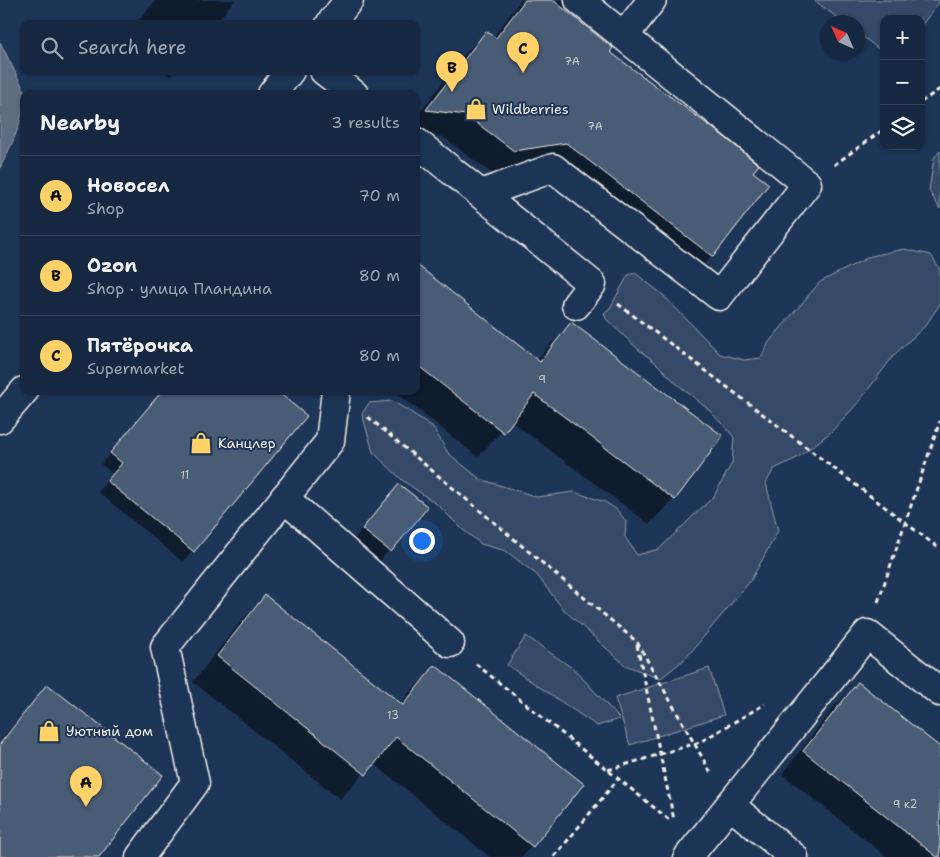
<!DOCTYPE html>
<html lang="en">
<head>
<meta charset="utf-8">
<style>
	body { margin:0; font-family:"Shantell Sans",sans-serif; background:#1f3048; color:#f1f3f6 }
	.controls { position:absolute; right:15px; top:15px; display:grid; overflow:hidden; border-radius:10px; box-shadow:0 1px 4px #0004 }
	.controls button { width:45px; height:45px; display:grid; place-items:center; padding:0; border:0; border-bottom:1px solid #35445a; background:#162841; color:#f1f3f6; font:25px sans-serif }
	.compass { position:absolute; left:820px; top:15px; width:45px; height:45px; border-radius:50%; background:#162841; box-shadow:0 1px 4px #0004; rotate:315deg }
	.you { position:absolute; left:421px; top:540px; width:18px; height:18px; margin:-12px; border:4px solid #fff; border-radius:50%; background:#1a73e8; box-shadow:0 0 0 8px #1a73e833 }
	.badge { display:grid; place-items:center; width:32px; height:32px; border-radius:50%; background:#ffd166; color:#111; font-size:16px; font-weight:700 }
	.pin { position:absolute; translate:-50% -41px; filter:drop-shadow(0 1px 2px #0008) }
	.pin::after { content:''; position:absolute; top:26px; width:18px; height:15px; background:inherit; clip-path:polygon(0 0,100% 0,50% 100%) }
	.list { margin:0; padding:0; list-style:none }
	h2 { display:flex; justify-content:space-between; align-items:center; height:65px; margin:0; padding:0 20px; font-size:21px }
	h2 small { font-size:16px; font-weight:400; color:#9ea6b1 }
	.list li { display:grid; grid-template-columns:32px 1fr auto; gap:15px; align-items:center; box-sizing:border-box; height:80px; padding:0 20px; border-top:1px solid #35445a }
	.list b { display:block; font-size:19px; white-space:nowrap }
	.list p { margin:0; font-size:16px; white-space:nowrap; color:#9ea6b1 }
	.list em { font-size:16px; font-style:normal; color:#9ea6b1 }
	.icon { flex:none; width:28px; height:28px; fill:none; stroke:currentColor; stroke-width:2; stroke-linecap:round; stroke-linejoin:round }
	.map { position:relative; flex:none; width:940px; height:857px; overflow:hidden }
	.search { position:absolute; background:#162841; box-shadow:0 1px 4px #0004; left:20px; top:20px; width:400px; height:55px; display:flex; align-items:center; gap:12px; box-sizing:border-box; padding:0 18px; border-radius:10px; color:#9ea6b1; font-size:19px }
	.panel { position:absolute; background:#162841; box-shadow:0 1px 4px #0004; left:20px; top:90px; width:400px; height:305px; border-radius:10px }
	.map>svg:first-child { display:block }
	.green { fill:#354a67; stroke:#949ea8 }
	.water { fill:#5e6d82; stroke:#9aa2ab }
	.shadow { fill:#0007 }
	.building { fill:#485b74; stroke:#f4f1e8 }
	.lines { fill:none; stroke-linecap:round; stroke-linejoin:round }
	.minor-casing { stroke:#f4f1e8; stroke-width:31 }
	.path { stroke:#f4f1e8; stroke-width:3; stroke-dasharray:5 4; stroke-linecap:butt }
	.minor { stroke:#1d3557; stroke-width:28 }
	.labels { text-anchor:middle; stroke-width:4; stroke-linejoin:round; paint-order:stroke }
	.number-label { font-size:11px; fill:#c9cccb }
	.poi-label { font-size:14px; fill:#f4f1e8; stroke:#1d3557; text-anchor:start }
</style>
</head>
<body>
<div class="map">
<svg width="940" height="857" viewBox="0 0 940 857">
	<rect width="100%" height="100%" fill="#1d3557"/>
	<filter id="ink" filterUnits="userSpaceOnUse"><feTurbulence type="fractalNoise" baseFrequency=".02" numOctaves="2"/><feDisplacementMap in="SourceGraphic" scale="10" xChannelSelector="R" yChannelSelector="G"/><feConvolveMatrix kernelMatrix="1 2 1 2 8 2 1 2 1" color-interpolation-filters="sRGB"/></filter>
	<g filter="url(#ink)">
		<g class="green">
			<path d="M814 0H940V1L921 26V19H884V53L858 33V22H843Z"/>
			<path d="M940 151V209L929 191 934 158Z"/>
			<path d="M904 249 931 255 940 270V304L925 326 894 355 858 403 831 432 797 458 774 469 766 483 778 531 751 580 686 658 660 679 625 665 563 609 537 575 506 551 481 544 462 529 438 505 402 480 373 452 362 414 369 403 392 401 412 413 433 427 448 453 480 479 537 497 574 492 605 502 616 509 626 521 625 537 637 555 659 549 714 496 732 463 734 437 709 410 676 383 655 362 639 350 606 319 604 313 610 308 628 275 635 273 662 294 720 354 744 360 761 358 769 342 820 282 871 256Z"/>
			<path d="M526 636 575 670 620 719 597 726 507 665Z"/>
			<path d="M709 668 724 715 630 745 615 698Z"/>
		</g>
		<path class="water" d="M0 42 26 94H24C24 121 12 144 0 168Z"/>
		<g class="shadow">
			<path d="M156 0H235L215 24H135Z"/>
			<path d="M521 0H584L570 14 608 53 767 184 712 256 689 279 544 165 491 173 443 137 416 134V117L464 55 486 32 493 37Z"/>
			<path d="M165 71H175L170 76Z"/>
			<path d="M416 266 537 361 546 349 571 324 721 436 674 499 649 524 511 421 478 457 394 391H416Z"/>
			<path d="M162 391H275L305 416 183 562 98 492 113 474 101 464Z"/>
			<path d="M399 486 426 507 379 562 353 540Z"/>
			<path d="M265 596 400 704 410 692 435 667 532 846 521 857H490L373 763 340 799 193 682 241 621Z"/>
			<path d="M858 684 940 749V857H887L782 774 835 706Z"/>
			<path d="M47 685 98 857H0V742L37 696Z"/>
		</g>
		<g class="building">
			<path d="M525 0H553L613 48 610 52 722 135 759 165 753 172 769 184 713 257 566 143 514 151 466 115 426 110 486 31 496 38Z"/>
			<path d="M416 264 540 362 571 322 723 436 675 500 534 394 504 433 416 364Z"/>
			<path d="M162 391H277L307 416 194 552 107 481 122 463 110 453Z"/>
			<path d="M399 484 428 507 391 552 362 529Z"/>
			<path d="M265 595 403 705 435 665 584 784 533 847 396 737 366 775 217 656Z"/>
			<path d="M858 682 940 747V857H937L803 751Z"/>
			<path d="M47 684 163 775 99 857H0V744Z"/>
		</g>
		<g class="lines">
			<g class="minor-casing">
				<g id="minor">
					<path d="M330 24 349 0"/>
					<path d="M624 36 652 0"/>
					<path d="M324 71 354 94"/>
					<path d="M272 94 290 71"/>
					<path d="M416 142 592 284 576 305"/>
					<path d="M481 194 553 168 719 296 807 184 579 0"/>
					<path d="M0 419 24 391"/>
					<path d="M284 498 450 643"/>
					<path d="M730 805 794 857"/>
					<path d="M140 857 195 783 165 647 330 441 336 391"/>
					<path d="M688 857 867 634 940 692"/>
				</g>
			</g>
			<g class="path">
				<path d="M921 102 940 89"/>
				<path d="M834 165 884 129"/>
				<path d="M618 304 940 549"/>
				<path d="M368 417 637 642 711 773"/>
				<path d="M878 602 940 421"/>
				<path d="M637 645 674 820"/>
				<path d="M476 664 672 822"/>
				<path d="M608 770 700 742 765 704"/>
				<path d="M554 857 618 779"/>
			</g>
			<use href="#minor" class="minor"/>
		</g>
	</g>
	<defs>
		<g id="shop-bare" transform="scale(1.725)"><path d="M-5-2.5h2.3a2.7 3.5 0 0 1 5.4 0H5L5.5 6h-11ZM-1.5-2.5h3a1.5 2.3 0 0 0-3 0Z" fill="#ffd166" stroke="#1d3557" stroke-width="2.5" paint-order="stroke"/></g>
	</defs>
	<g fill-rule="evenodd">
		<use href="#shop-bare" x="476" y="109"/>
		<use href="#shop-bare" x="201" y="443"/>
		<use href="#shop-bare" x="49" y="731"/>
	</g>
	<g class="labels">
		<g class="number-label">
			<text x="572" y="65">7А</text>
			<text x="595" y="130">7А</text>
			<text x="542" y="383">9</text>
			<text x="185" y="479">11</text>
			<text x="393" y="719">13</text>
			<text x="905" y="808">9 к2</text>
		</g>
		<g class="poi-label">
			<text x="492" y="114">Wildberries</text>
			<text x="218" y="448">Канцлер</text>
			<text x="66" y="736">Уютный дом</text>
		</g>
	</g>
</svg>
<div class="controls">
<button>+</button>
<button>−</button>
<button><svg class="icon" aria-label="layers" viewBox="0 0 24 24"><path d="M12 4l9 5-9 5-9-5zM3 14l9 5 9-5"/></svg></button>
</div>
<svg class="compass" viewBox="-18 -18 36 36"><path d="M0-13l5 13h-10z" fill="#e53935"/><path d="M0 13l5-13h-10z" fill="#9ea6b1"/></svg>
<div class="you"></div>
<div class="pin badge" style="left:86px;top:807px">A</div>
<div class="pin badge" style="left:452px;top:92px">B</div>
<div class="pin badge" style="left:523px;top:73px">C</div>
<div class="search"><svg class="icon" aria-label="search" viewBox="0 0 24 24"><circle cx="10" cy="10" r="6"/><path d="M15 15l6 6"/></svg>Search here</div>
<section class="panel">
<h2>Nearby<small>3 results</small></h2>
<ul class="list">
<li><span class="badge">A</span><div><b>Новосел</b><p>Shop</p></div><em>70 m</em></li>
<li><span class="badge">B</span><div><b>Ozon</b><p>Shop · улица Пландина</p></div><em>80 m</em></li>
<li><span class="badge">C</span><div><b>Пятёрочка</b><p>Supermarket</p></div><em>80 m</em></li>
</ul>
</section>
</div>
</body>
</html>
